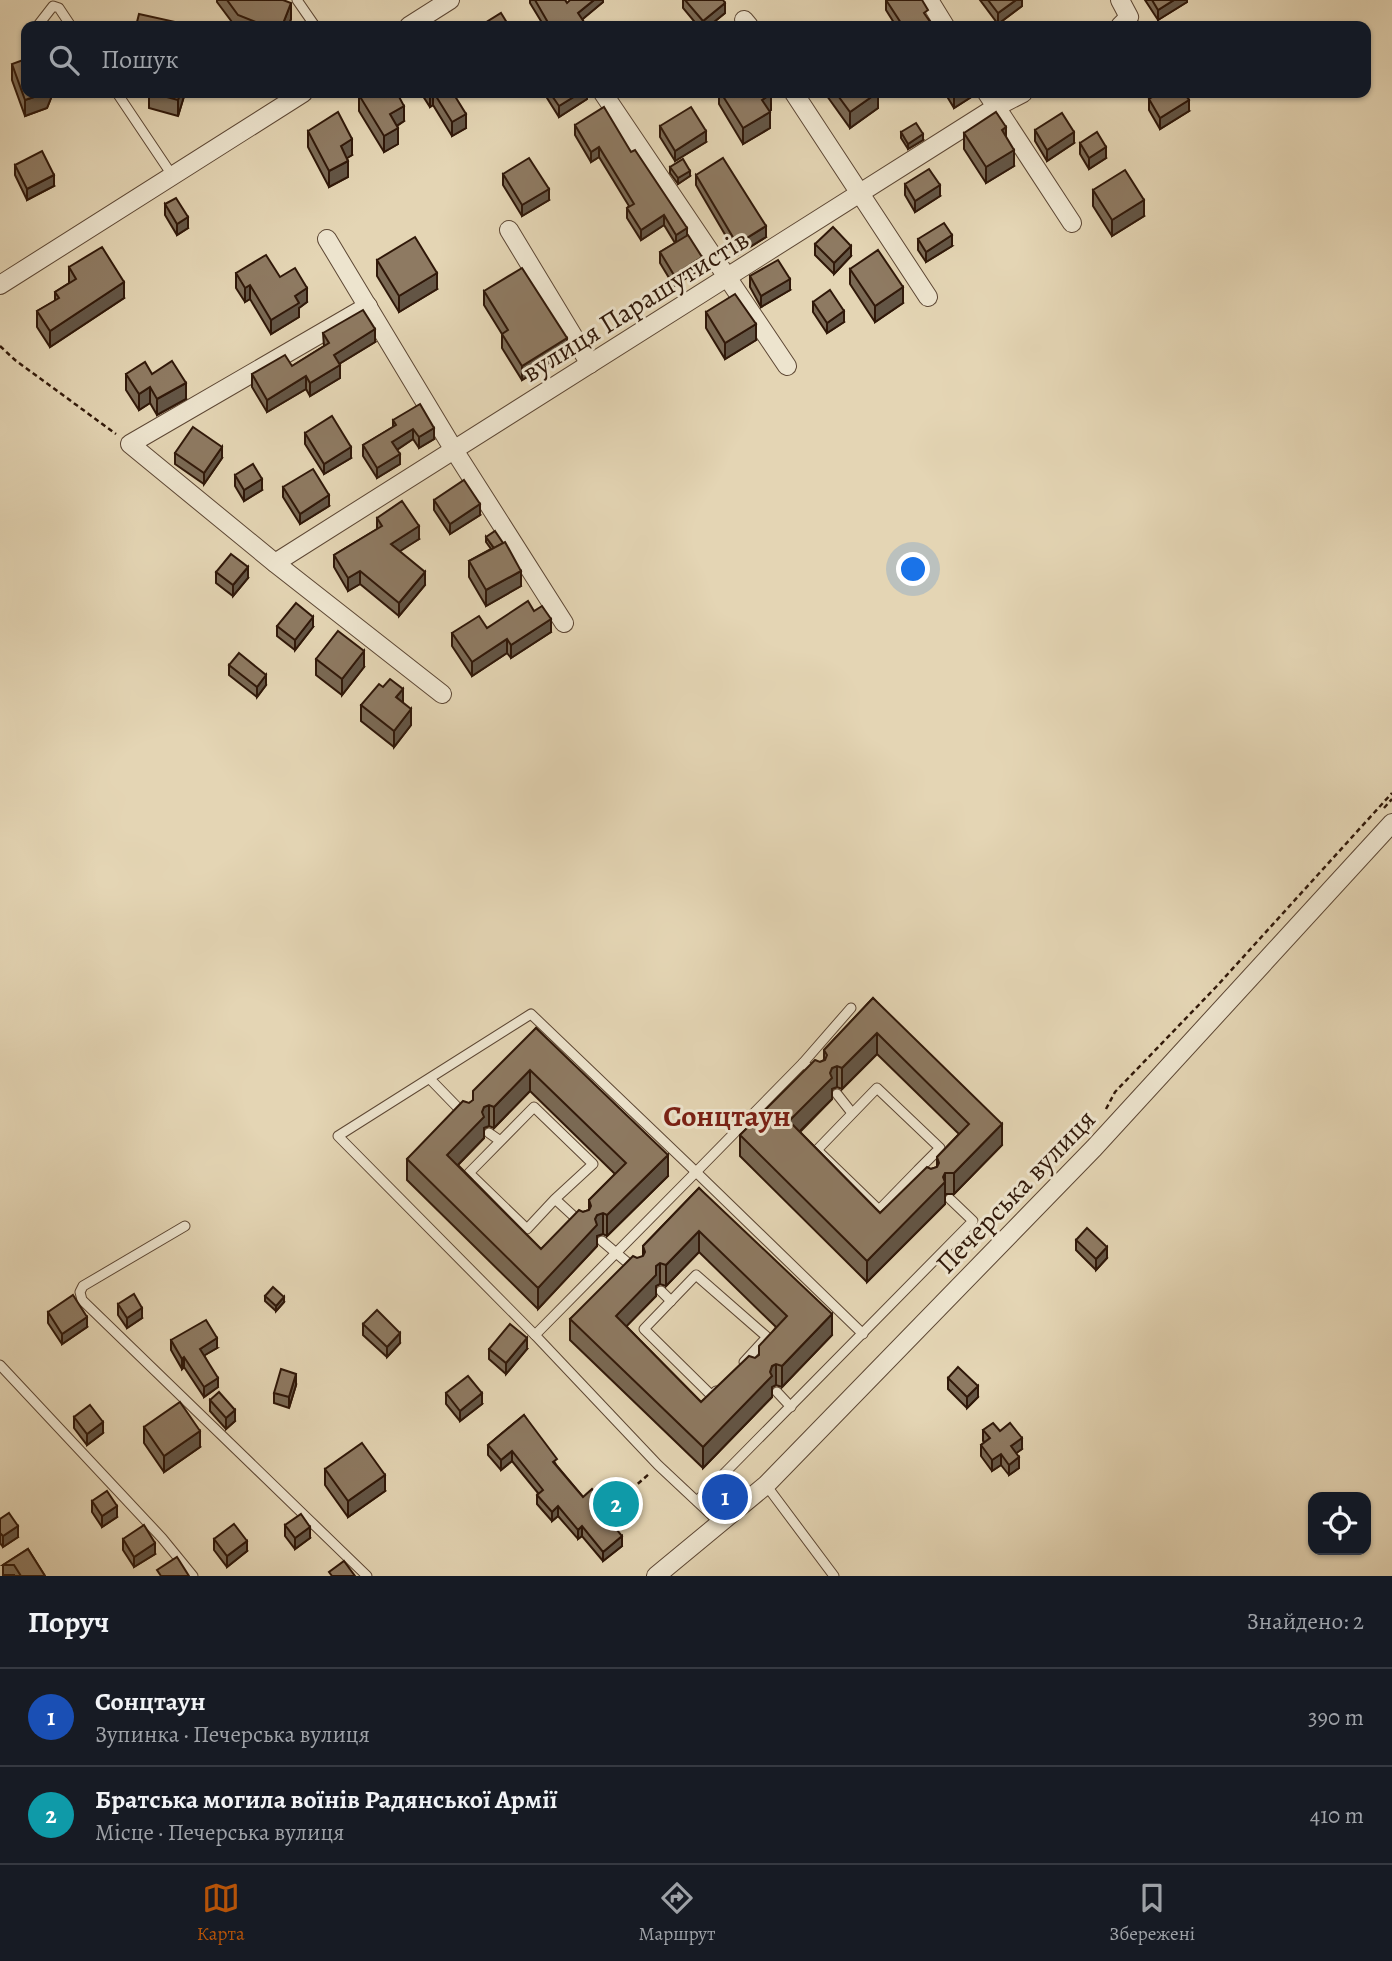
<!DOCTYPE html>
<html lang="uk">
<head>
<meta charset="utf-8">
<style>
	body { margin:0; font-family:Alegreya,serif; background:#20242c; color:#f1f3f6 }
	.controls { position:absolute; right:21px; bottom:21px; display:grid; overflow:hidden; border-radius:14px; box-shadow:0 2px 5px #0004 }
	.controls button { width:63px; height:63px; display:grid; place-items:center; padding:0; border:0; border-bottom:2px solid #363941; background:#171b24; color:#f1f3f6; font:35px sans-serif }
	.you { position:absolute; left:914px; top:570px; width:24px; height:24px; margin:-18px; border:5px solid #fff; border-radius:50%; background:#1a73e8; box-shadow:0 0 0 10px #1a73e833 }
	.badge { display:grid; place-items:center; width:46px; height:46px; border-radius:50%; background:#b45309; color:#fff; font-size:23px; font-weight:700 }
	.pin { position:absolute; translate:-50% -50%; border:4px solid #fff; box-shadow:0 2px 7px #0006 }
	.list { margin:0; padding:0; list-style:none }
	h2 { display:flex; justify-content:space-between; align-items:center; height:91px; margin:0; padding:0 28px; font-size:30px }
	h2 small { font-size:23px; font-weight:400; color:#9ea1a6 }
	.list li { display:grid; grid-template-columns:46px 1fr auto; gap:21px; align-items:center; box-sizing:border-box; height:98px; padding:0 28px; border-top:2px solid #363941 }
	.list b { display:block; font-size:26px; white-space:nowrap }
	.list p { margin:0; font-size:23px; white-space:nowrap; color:#9ea1a6 }
	.list em { font-size:23px; font-style:normal; color:#9ea1a6 }
	.icon { flex:none; width:38px; height:38px; fill:none; stroke:currentColor; stroke-width:2; stroke-linecap:round; stroke-linejoin:round }
	.map { position:relative; flex:none; width:1392px; height:1576px; overflow:hidden }
	.search { position:absolute; background:#171b24; box-shadow:0 2px 5px #0004; left:21px; right:21px; top:21px; height:77px; display:flex; align-items:center; gap:18px; box-sizing:border-box; padding:0 24px; border-radius:14px; color:#9ea1a6; font-size:26px }
	.sheet { height:287px; background:#171b24 }
	nav { display:flex; justify-content:space-around; align-items:center; box-sizing:border-box; height:98px; border-top:2px solid #363941; background:#171b24; font-size:19px; color:#9ea1a6 }
	nav a { display:grid; justify-items:center; gap:4px }
	nav .on { color:#b45309 }
	.map>svg:first-child { display:block }
	.lines { fill:none; stroke-linecap:round; stroke-linejoin:round }
	.service-casing { stroke:#5d4734; stroke-width:11 }
	.minor-casing { stroke:#5d4734; stroke-width:20 }
	.path { stroke:#301809; stroke-width:2.5; stroke-dasharray:5 3.5; stroke-linecap:butt }
	.service { stroke:#ede4ce; stroke-width:9 }
	.minor { stroke:#ede4ce; stroke-width:18 }
	.wall { fill:#7a6954; stroke:#301809; stroke-width:2; fill-rule:evenodd }
	.shaded-wall { fill:#635545; stroke:#301809; stroke-width:2 }
	.building { fill:#8e7a62; stroke:#301809; stroke-width:2; fill-rule:evenodd }
	.labels { text-anchor:middle; stroke-width:6; stroke-linejoin:round; paint-order:stroke }
	.street-label { font-size:28px; fill:#301809; stroke:#ede4ce }
	.neighbourhood-label { font-size:30px; font-weight:bold; fill:#7a1f14; stroke:#ede4ce }
</style>
</head>
<body>
<div class="map">
<svg width="1392" height="1576" viewBox="0 0 1392 1576">
	<rect width="100%" height="100%" fill="#e4d5b4"/>
	<filter id="stains"><feTurbulence type="fractalNoise" baseFrequency=".00286" numOctaves="4"/><feColorMatrix values="0 0 0 0 .2 0 0 0 0 .09 0 0 0 0 .02 0 0 0 .5 -.17"/></filter>
	<radialGradient id="worn" r=".72"><stop offset=".6" stop-color="#630" stop-opacity="0"/><stop offset="1" stop-color="#630" stop-opacity=".3"/></radialGradient>
	<g class="lines">
		<g class="service-casing">
			<g id="service">
				<path d="M297 0 315 26"/>
				<path d="M40 26 39 24 53 6 59 8 71 26"/>
				<path d="M117 93 172 175"/>
				<path d="M803 1063 851 1008"/>
				<path d="M430 1079 464 1114"/>
				<path d="M837 1094 852 1113"/>
				<path d="M489 1133 499 1140"/>
				<path d="M918 1170 940 1148 877 1088 817 1150 879 1210 918 1170 928 1179"/>
				<path d="M555 1199 593 1164 534 1107 469 1173 527 1229 555 1199 580 1222"/>
				<path d="M185 1226 83 1286 80 1292 82 1300 367 1576"/>
				<path d="M602 1241 635 1269"/>
				<path d="M661 1291 671 1301"/>
				<path d="M535 1335 338 1136 531 1014 696 1172 803 1063 817 1074"/>
				<path d="M0 1365 162 1538 193 1576"/>
				<path d="M716 1391 712 1396 644 1329 696 1275 767 1337 744 1362"/>
				<path d="M777 1392 791 1407"/>
				<path d="M766 1485 834 1576"/>
				<path d="M697 1501 973 1221 950 1199"/>
				<path d="M721 1524 658 1465 535 1335 696 1172 863 1334"/>
			</g>
		</g>
		<g class="minor-casing">
			<g id="minor">
				<path d="M929 0 945 26"/>
				<path d="M744 20 749 26"/>
				<path d="M409 26 450 0"/>
				<path d="M1120 26 1129 17 1120 0"/>
				<path d="M603 93 787 366"/>
				<path d="M794 93 928 297"/>
				<path d="M987 93 1072 223"/>
				<path d="M509 230 590 364"/>
				<path d="M327 239 454 450 564 623"/>
				<path d="M0 285 303 93"/>
				<path d="M368 306 130 444 275 563 442 694"/>
				<path d="M275 563 996 107 1023 93"/>
				<path d="M656 1576 766 1485 1094 1148 1392 823"/>
			</g>
		</g>
		<g class="path">
			<path d="M0 346 15 360 116 434"/>
			<path d="M1384 808 1392 799"/>
			<path d="M1106 1109 1115 1092 1216 987 1392 793"/>
			<path d="M625 1495 649 1474"/>
		</g>
		<use href="#service" class="service"/>
		<use href="#minor" class="minor"/>
	</g>
	<g class="wall">
		<path d="M217 0H283L291 19 288 26H235L217 2Z"/>
		<path d="M530 0H565L567 3 603 0V2L582 19 584 26H544L530 3Z"/>
		<path d="M683 0H723L725 13 709 26H698L683 8Z"/>
		<path d="M886 0 928 19 933 26H896L886 10Z"/>
		<path d="M980 0H1022V6L998 24Z"/>
		<path d="M1145 0H1187V2L1158 20Z"/>
		<path d="M12 64 26 93H53L47 108 25 116 12 80Z"/>
		<path d="M149 93H185L178 116 149 108Z"/>
		<path d="M421 93H454L466 128 452 136 433 105 430 107Z"/>
		<path d="M547 93H587V99L559 117 547 98Z"/>
		<path d="M719 93H771V110L769 111 770 128 743 144 719 104Z"/>
		<path d="M827 93H878V108L850 128 827 96Z"/>
		<path d="M945 93H976V94L954 108Z"/>
		<path d="M359 95 404 121 397 126 398 144 384 152 359 111Z"/>
		<path d="M1149 99 1189 111 1160 129 1149 110Z"/>
		<path d="M575 125 631 152 687 235 702 268 674 286 660 263V252L675 243 664 225 641 240 627 218V208L629 206 599 157 591 162 575 135Z"/>
		<path d="M660 126 706 142 675 161 660 137Z"/>
		<path d="M1035 130 1074 143 1047 161 1035 141Z"/>
		<path d="M308 131 352 155 347 158 348 177 329 187 308 147Z"/>
		<path d="M901 132 923 140 908 149 901 138Z"/>
		<path d="M964 133 1014 166 986 183 964 149Z"/>
		<path d="M1080 143 1106 158 1089 169 1080 154Z"/>
		<path d="M15 165 54 186 27 200 15 175Z"/>
		<path d="M670 167 690 176 678 184 670 173Z"/>
		<path d="M503 174 549 200 522 216 503 185Z"/>
		<path d="M696 175 766 237 737 255 696 185Z"/>
		<path d="M905 184 940 196 915 212 905 195Z"/>
		<path d="M1093 190 1144 216 1112 236 1093 206Z"/>
		<path d="M165 204 188 228 177 235 165 215Z"/>
		<path d="M918 239 952 246 926 262 918 250Z"/>
		<path d="M815 244 851 256 834 274 815 255Z"/>
		<path d="M377 260 437 289 399 312 377 276Z"/>
		<path d="M69 267 124 298 50 347 37 327V311L55 301V292L69 283Z"/>
		<path d="M850 269 903 303 875 322 850 284Z"/>
		<path d="M236 273 280 277 307 302 299 308V317L271 334 250 299 245 302 236 288Z"/>
		<path d="M750 276 790 290 761 307 750 287Z"/>
		<path d="M484 291 567 352 522 380 502 348V334L484 305Z"/>
		<path d="M813 302 844 322 827 333 813 312Z"/>
		<path d="M706 312 756 340 725 359 706 328Z"/>
		<path d="M323 333 375 342 339 364 340 378 310 396 306 389 267 412 252 387V374L292 366 324 346Z"/>
		<path d="M126 374H152L186 399 157 415 150 403 139 410 126 390Z"/>
		<path d="M393 420 434 439 419 448 413 439 397 450 400 464 377 478 363 456V445L393 427Z"/>
		<path d="M305 433 351 458 324 474 305 444Z"/>
		<path d="M175 453 222 458 204 484 175 464Z"/>
		<path d="M235 475 262 490 244 501 235 486Z"/>
		<path d="M283 487 329 506 300 524 283 497Z"/>
		<path d="M434 500 480 515 450 534 434 510Z"/>
		<path d="M377 518 419 539 399 551 425 585 399 616 360 584 348 591 334 567V555L377 529Z"/>
		<path d="M486 537 521 586 486 606 469 577V561L491 549 486 542Z"/>
		<path d="M216 572 248 578 233 596 216 583Z"/>
		<path d="M534 611 551 632 511 658 507 653 472 676 452 646V633L487 628Z"/>
		<path d="M277 626 313 627 295 650 277 636Z"/>
		<path d="M316 659 364 667 342 695 316 675Z"/>
		<path d="M229 665 266 685 257 697 229 675Z"/>
		<path d="M403 703 411 725 394 747 361 721V705Z"/>
		<path d="M873 998 1002 1145 954 1194H945V1204L867 1282 740 1156V1135L820 1062 824 1060V1050ZM877 1054 959 1134 937 1157V1167L931 1169 880 1213 800 1132 832 1099V1089L837 1087 842 1089Z"/>
		<path d="M536 1028 668 1176 607 1236 603 1234 597 1236V1246L538 1309 407 1180V1159L469 1103 473 1101ZM530 1091 615 1174 589 1200V1210L583 1212 541 1249 458 1165 484 1138V1128L489 1126 494 1128Z"/>
		<path d="M699 1188 832 1335 782 1387 776 1385 772 1387V1397L703 1468 570 1340V1319L643 1256V1246ZM699 1252 776 1327 759 1356 701 1402 626 1326 656 1296V1286L660 1284 666 1286Z"/>
		<path d="M1076 1240 1107 1258 1096 1270 1076 1250Z"/>
		<path d="M265 1296 284 1302 276 1311 265 1301Z"/>
		<path d="M118 1304 142 1318 127 1328 118 1315Z"/>
		<path d="M48 1312 87 1327 62 1344 48 1323Z"/>
		<path d="M363 1324 400 1343 387 1357 363 1335Z"/>
		<path d="M171 1340 217 1348 204 1355 218 1387 204 1397 184 1367 182 1369 171 1350Z"/>
		<path d="M489 1349H527L506 1374 489 1359Z"/>
		<path d="M948 1378 978 1397 967 1408 948 1389Z"/>
		<path d="M296 1385 289 1408 274 1403V1393Z"/>
		<path d="M446 1393 482 1404 460 1421 446 1404Z"/>
		<path d="M210 1400 235 1421 226 1429 210 1411Z"/>
		<path d="M524 1415 557 1466 583 1497 600 1508 622 1546 603 1561 582 1536 578 1539 558 1516 552 1521 537 1504V1495L538 1493 512 1461 501 1470 488 1455V1445Z"/>
		<path d="M74 1417 103 1433 87 1445 74 1428Z"/>
		<path d="M144 1427 200 1447 164 1472 144 1443Z"/>
		<path d="M983 1430 1000 1431 1022 1449 1016 1453 1019 1468 1009 1475 1001 1465 992 1471 981 1456V1445L985 1442 983 1441Z"/>
		<path d="M325 1469 385 1491 348 1517 325 1485Z"/>
		<path d="M92 1501 117 1517 102 1527 92 1512Z"/>
		<path d="M0 1519 18 1537 3 1547 0 1543Z"/>
		<path d="M285 1525 310 1538 295 1549 285 1536Z"/>
		<path d="M123 1539 155 1554 134 1567 123 1550Z"/>
		<path d="M214 1539 247 1551 227 1567 214 1550Z"/>
		<path d="M28 1549 45 1576H14V1575H3V1565Z"/>
	</g>
	<g class="shaded-wall">
		<path d="M594 0H603V2L578 23V13Z"/>
		<path d="M1016 0H1022V6L998 24V13Z"/>
		<path d="M1174 0H1187V2L1158 20V10Z"/>
		<path d="M291 3V19L288 26H282Z"/>
		<path d="M725 3V13L709 26H703V21Z"/>
		<path d="M46 93H53L47 108 25 116V100Z"/>
		<path d="M180 93H185L178 116V100Z"/>
		<path d="M430 93H433V105L430 107Z"/>
		<path d="M580 93H587V99L559 117V106Z"/>
		<path d="M877 93H878V108L850 128V112Z"/>
		<path d="M961 93H976V94L954 108V97Z"/>
		<path d="M771 94V110L762 116V100Z"/>
		<path d="M1189 100V111L1160 129V118Z"/>
		<path d="M404 106V121L390 130V114Z"/>
		<path d="M770 112V128L743 144V128Z"/>
		<path d="M466 114V128L452 136V122Z"/>
		<path d="M1006 127V143L1002 130Z"/>
		<path d="M398 128V144L384 152V136Z"/>
		<path d="M706 131V142L675 161V151Z"/>
		<path d="M1074 132V143L1047 161V150Z"/>
		<path d="M923 134V140L908 149V144Z"/>
		<path d="M352 139V155L341 162V146Z"/>
		<path d="M599 147V157L591 162V152Z"/>
		<path d="M1106 147V158L1089 169V158Z"/>
		<path d="M1014 150V166L986 183V167Z"/>
		<path d="M348 161V177L329 187V171Z"/>
		<path d="M690 171V176L678 184V178Z"/>
		<path d="M54 175V186L27 200V189Z"/>
		<path d="M940 185V196L915 212V201Z"/>
		<path d="M549 189V200L522 216V205Z"/>
		<path d="M1144 200V216L1112 236V220Z"/>
		<path d="M664 215V225L641 240V230Z"/>
		<path d="M188 217V228L177 235V224Z"/>
		<path d="M766 226V237L737 255V244Z"/>
		<path d="M687 228V238L676 245V235Z"/>
		<path d="M952 235V246L926 262V252Z"/>
		<path d="M851 246V256L834 274V263Z"/>
		<path d="M702 257V268L674 286V275Z"/>
		<path d="M437 273V289L399 312V296Z"/>
		<path d="M790 279V290L761 307V296Z"/>
		<path d="M124 282V298L50 347V331Z"/>
		<path d="M250 285V299L245 302V288Z"/>
		<path d="M903 287V303L875 322V306Z"/>
		<path d="M307 288V302L299 308V317L271 334V320L295 296Z"/>
		<path d="M844 311V322L827 333V323Z"/>
		<path d="M756 324V340L725 359V343Z"/>
		<path d="M375 329V342L334 367V355Z"/>
		<path d="M567 338V352L522 380V366Z"/>
		<path d="M340 365V378L310 396V383Z"/>
		<path d="M306 376V389L267 412V400Z"/>
		<path d="M186 383V399L157 415V399Z"/>
		<path d="M150 387V403L139 410V394Z"/>
		<path d="M434 428V439L419 448V437Z"/>
		<path d="M413 429V439L392 453V442Z"/>
		<path d="M222 447V458L204 484V473Z"/>
		<path d="M351 447V458L324 474V464Z"/>
		<path d="M400 454V464L377 478V468Z"/>
		<path d="M262 479V490L244 501V490Z"/>
		<path d="M329 495V506L300 524V514Z"/>
		<path d="M480 504V515L450 534V524Z"/>
		<path d="M419 526V539L391 557V544Z"/>
		<path d="M248 567V578L233 596V585Z"/>
		<path d="M360 571V584L348 591V578Z"/>
		<path d="M521 571V586L486 606V590Z"/>
		<path d="M425 572V585L399 616V603Z"/>
		<path d="M313 617V627L295 650V640Z"/>
		<path d="M551 619V632L511 658V645Z"/>
		<path d="M507 639V653L472 676V662Z"/>
		<path d="M364 651V667L342 695V679Z"/>
		<path d="M266 675V685L257 697V687Z"/>
		<path d="M403 689V705L396 697Z"/>
		<path d="M411 709V725L394 747V731Z"/>
		<path d="M877 1033V1054L842 1089V1068Z"/>
		<path d="M837 1066V1087L832 1089V1099L789 1142V1121L830 1073 832 1068Z"/>
		<path d="M530 1070V1091L494 1128V1107Z"/>
		<path d="M489 1105V1126L484 1128V1138L447 1176V1155L482 1112 484 1107Z"/>
		<path d="M1002 1124V1145L954 1194V1173Z"/>
		<path d="M668 1155V1176L607 1236V1215Z"/>
		<path d="M945 1173V1204L867 1282V1261L943 1177Z"/>
		<path d="M603 1213V1234L597 1236V1246L538 1309V1288L595 1219 597 1215Z"/>
		<path d="M699 1231V1252L666 1286V1265Z"/>
		<path d="M1107 1247V1258L1096 1270V1259Z"/>
		<path d="M660 1263V1284L656 1286V1296L616 1337V1316L656 1266Z"/>
		<path d="M284 1297V1302L276 1311V1306Z"/>
		<path d="M142 1308V1318L127 1328V1318Z"/>
		<path d="M832 1314V1335L782 1387V1366Z"/>
		<path d="M87 1317V1327L62 1344V1334Z"/>
		<path d="M400 1333V1343L387 1357V1347Z"/>
		<path d="M217 1338V1348L200 1358V1349Z"/>
		<path d="M527 1338V1349L506 1374V1363Z"/>
		<path d="M184 1357V1367L182 1369V1359Z"/>
		<path d="M776 1364V1385L772 1387V1397L703 1468V1447L770 1372 772 1366Z"/>
		<path d="M296 1374V1385L289 1408V1397Z"/>
		<path d="M218 1378V1387L204 1397V1387Z"/>
		<path d="M978 1386V1397L967 1408V1397Z"/>
		<path d="M482 1393V1404L460 1421V1411Z"/>
		<path d="M235 1410V1421L226 1429V1418Z"/>
		<path d="M103 1422V1433L87 1445V1434Z"/>
		<path d="M200 1431V1447L164 1472V1456Z"/>
		<path d="M1022 1438V1449L1011 1457V1446Z"/>
		<path d="M512 1451V1461L501 1470V1460Z"/>
		<path d="M1001 1454V1465L992 1471V1460Z"/>
		<path d="M1019 1457V1468L1009 1475V1465Z"/>
		<path d="M385 1475V1491L348 1517V1501Z"/>
		<path d="M600 1498V1508L595 1512V1503Z"/>
		<path d="M117 1506V1517L102 1527V1516Z"/>
		<path d="M558 1506V1516L552 1521V1512Z"/>
		<path d="M18 1526V1537L3 1547V1536Z"/>
		<path d="M582 1526V1536L578 1539V1530Z"/>
		<path d="M310 1527V1538L295 1549V1538Z"/>
		<path d="M622 1536V1546L603 1561V1552Z"/>
		<path d="M247 1541V1551L227 1567V1556Z"/>
		<path d="M155 1543V1554L134 1567V1557Z"/>
	</g>
	<g class="building">
		<path d="M227 0H283L291 3 282 26H266L238 15Z"/>
		<path d="M535 0H565L567 3 570 0H594L578 13 584 22 578 26H550Z"/>
		<path d="M685 0H723L725 3 703 21Z"/>
		<path d="M886 0H922L928 10 924 13 933 26H903Z"/>
		<path d="M988 0H1016L998 13Z"/>
		<path d="M1152 0H1174L1158 10Z"/>
		<path d="M501 13 509 26H480Z"/>
		<path d="M139 14 180 23 181 26H136Z"/>
		<path d="M26 59V93H46L25 100 12 64Z"/>
		<path d="M152 93H180L178 100Z"/>
		<path d="M363 93H397L404 106 390 114 398 128 384 136 359 95Z"/>
		<path d="M434 93H453L466 114 452 122Z"/>
		<path d="M550 93H580L559 106Z"/>
		<path d="M721 93H771V94L762 100 770 112 743 128Z"/>
		<path d="M836 93H877L850 112Z"/>
		<path d="M952 93H961L954 97Z"/>
		<path d="M1159 93H1184L1189 100 1160 118 1149 99Z"/>
		<path d="M604 107 631 152 635 150 687 228 676 235 664 215 641 230 627 208 634 204 599 147 591 152 575 125Z"/>
		<path d="M691 107 706 131 675 151 660 126Z"/>
		<path d="M338 112 352 139 341 146 348 161 329 171 308 131Z"/>
		<path d="M996 112 1006 127 1002 130 1014 150 986 167 964 133Z"/>
		<path d="M1062 113 1074 132 1047 150 1035 130Z"/>
		<path d="M916 123 923 134 908 144 901 132Z"/>
		<path d="M1097 132 1106 147 1089 158 1080 143Z"/>
		<path d="M42 151 54 175 27 189 15 165Z"/>
		<path d="M529 158 549 189 522 205 503 174Z"/>
		<path d="M723 158 766 226 737 244 696 175Z"/>
		<path d="M683 159 690 171 678 178 670 167Z"/>
		<path d="M929 169 940 185 915 201 905 184Z"/>
		<path d="M1125 170 1144 200 1112 220 1093 190Z"/>
		<path d="M176 198 188 217 177 224 165 204Z"/>
		<path d="M944 223 952 235 926 252 918 239Z"/>
		<path d="M833 227 851 246 834 263 815 244Z"/>
		<path d="M688 235 702 257 674 275 660 252Z"/>
		<path d="M415 237 437 273 399 296 377 260Z"/>
		<path d="M102 247 124 282 50 331 37 311 59 298 55 292 76 279 69 267Z"/>
		<path d="M878 250 903 287 875 306 850 269Z"/>
		<path d="M266 255 280 277 295 268 307 288 295 296 299 303 271 320 250 285 245 288 236 273Z"/>
		<path d="M778 260 790 279 761 296 750 276Z"/>
		<path d="M522 268 567 338 522 366 502 334 508 330 484 291Z"/>
		<path d="M830 290 844 311 827 323 813 302Z"/>
		<path d="M735 294 756 324 725 343 706 312Z"/>
		<path d="M363 310 375 329 334 355 340 365 310 383 306 376 267 400 252 374 285 355 292 366 329 343 323 333Z"/>
		<path d="M172 361 186 383 157 399 150 387 139 394 126 374 145 362 152 374Z"/>
		<path d="M420 404 434 428 419 437 413 429 392 442 400 454 377 468 363 445 396 425 393 420Z"/>
		<path d="M332 416 351 447 324 464 305 433Z"/>
		<path d="M193 427 222 447 204 473 175 453Z"/>
		<path d="M253 464 262 479 244 490 235 475Z"/>
		<path d="M313 469 329 495 300 514 283 487Z"/>
		<path d="M464 480 480 504 450 524 434 500Z"/>
		<path d="M402 501 419 526 391 544 425 572 399 603 360 571 348 578 334 555 382 526 377 518Z"/>
		<path d="M495 531 503 543 494 548 486 537Z"/>
		<path d="M505 542 521 571 486 590 469 561Z"/>
		<path d="M231 554 248 567 233 585 216 572Z"/>
		<path d="M528 601 534 611 542 606 551 619 511 645 507 639 472 662 452 633 479 616 487 628Z"/>
		<path d="M296 603 313 617 295 640 277 626Z"/>
		<path d="M338 631 364 651 342 679 316 659Z"/>
		<path d="M239 653 266 675 257 687 229 665Z"/>
		<path d="M390 679 403 689 396 697 411 709 394 731 361 705 379 684 383 687Z"/>
		<path d="M873 998 1002 1124 954 1173H945L943 1177 945 1182 867 1261 740 1135 815 1060 820 1062 825 1060 827 1055 824 1050ZM877 1033 969 1124 937 1157 939 1163 937 1167 931 1169 927 1167 880 1213 789 1121 832 1078 830 1073 832 1068 837 1066 842 1068Z"/>
		<path d="M536 1028 668 1155 607 1215 603 1213 597 1215 595 1219 597 1225 538 1288 407 1159 463 1101 469 1103 473 1100V1091ZM530 1070 626 1163 589 1200 591 1206 589 1210 583 1212 579 1210 541 1249 447 1155 484 1117 482 1112 484 1107 489 1105 494 1107Z"/>
		<path d="M699 1188 832 1314 782 1366 776 1364 772 1366 770 1372 772 1376 703 1447 570 1319 633 1256 637 1258 643 1256 645 1252 643 1246ZM699 1231 787 1316 759 1346V1355L755 1358 749 1356 701 1402 616 1316 656 1275V1266L660 1263 666 1265Z"/>
		<path d="M1087 1228 1107 1247 1096 1259 1076 1240Z"/>
		<path d="M273 1287 284 1297 276 1306 265 1296Z"/>
		<path d="M134 1294 142 1308 127 1318 118 1304Z"/>
		<path d="M73 1295 87 1317 62 1334 48 1312Z"/>
		<path d="M377 1310 400 1333 387 1347 363 1324Z"/>
		<path d="M206 1320 217 1338 200 1349 218 1378 204 1387 184 1357 182 1359 171 1340Z"/>
		<path d="M510 1324 527 1338 506 1363 489 1349Z"/>
		<path d="M958 1367 978 1386 967 1397 948 1378Z"/>
		<path d="M281 1369 296 1374 289 1397 274 1393Z"/>
		<path d="M468 1376 482 1393 460 1411 446 1393Z"/>
		<path d="M219 1392 235 1410 226 1418 210 1400Z"/>
		<path d="M180 1402 200 1431 164 1456 144 1427Z"/>
		<path d="M90 1405 103 1422 87 1434 74 1417Z"/>
		<path d="M524 1415 557 1459 553 1462 583 1497 592 1489 600 1498 595 1503 622 1536 603 1552 582 1526 578 1530 558 1506 552 1512 537 1495 543 1490 512 1451 501 1460 488 1445Z"/>
		<path d="M993 1423 1000 1431 1010 1423 1022 1438 1011 1446 1019 1457 1009 1465 1001 1454 992 1460 981 1445 990 1438 983 1430Z"/>
		<path d="M362 1443 385 1475 348 1501 325 1469Z"/>
		<path d="M107 1491 117 1506 102 1516 92 1501Z"/>
		<path d="M9 1513 18 1526 3 1536 0 1533V1519Z"/>
		<path d="M301 1514 310 1527 295 1538 285 1525Z"/>
		<path d="M234 1524 247 1541 227 1556 214 1539Z"/>
		<path d="M144 1525 155 1543 134 1557 123 1539Z"/>
		<path d="M28 1549 45 1576H21L14 1565H3Z"/>
		<path d="M177 1557 189 1576H161L157 1570Z"/>
		<path d="M344 1561 355 1576H332L329 1572Z"/>
	</g>
	<g class="labels">
		<g class="street-label">
			<text transform="translate(635 305) rotate(-32)" y="10">вулиця Парашутистів</text>
			<text transform="translate(1015 1191) rotate(-46)" y="10">Печерська вулиця</text>
		</g>
		<g class="neighbourhood-label">
			<text x="727" y="1126">Сонцтаун</text>
		</g>
	</g>
	<rect width="100%" height="100%" filter="url(#stains)"/>
	<rect width="100%" height="100%" fill="url(#worn)"/>
</svg>
<div class="controls">
<button><svg class="icon" aria-label="locate" viewBox="0 0 24 24"><circle cx="12" cy="12" r="6"/><path d="M12 2v4M12 18v4M2 12h4M18 12h4"/></svg></button>
</div>
<div class="you"></div>
<div class="pin badge" style="left:725px;top:1497px;background:#1a4fb4">1</div>
<div class="pin badge" style="left:616px;top:1504px;background:#0f9aa8">2</div>
<div class="search"><svg class="icon" aria-label="search" viewBox="0 0 24 24"><circle cx="10" cy="10" r="6"/><path d="M15 15l6 6"/></svg>Пошук</div>
</div>
<section class="sheet">
<h2>Поруч<small>Знайдено: 2</small></h2>
<ul class="list">
<li><span class="badge" style="background:#1a4fb4">1</span><div><b>Сонцтаун</b><p>Зупинка · Печерська вулиця</p></div><em>390 m</em></li>
<li><span class="badge" style="background:#0f9aa8">2</span><div><b>Братська могила воїнів Радянської Армії</b><p>Місце · Печерська вулиця</p></div><em>410 m</em></li>
</ul>
</section>
<nav>
<a class="on"><svg class="icon" aria-label="map" viewBox="0 0 24 24"><path d="M3 6l6-2 6 2 6-2v14l-6 2-6-2-6 2zM9 4v14M15 6v14"/></svg>Карта</a>
<a><svg class="icon" aria-label="directions" viewBox="0 0 24 24"><path d="M12 3l9 9-9 9-9-9zM9 14v-3h6M13 9l2 2-2 2"/></svg>Маршрут</a>
<a><svg class="icon" aria-label="saved" viewBox="0 0 24 24"><path d="M7 4h10v16l-5-4-5 4z"/></svg>Збережені</a>
</nav>
</body>
</html>
